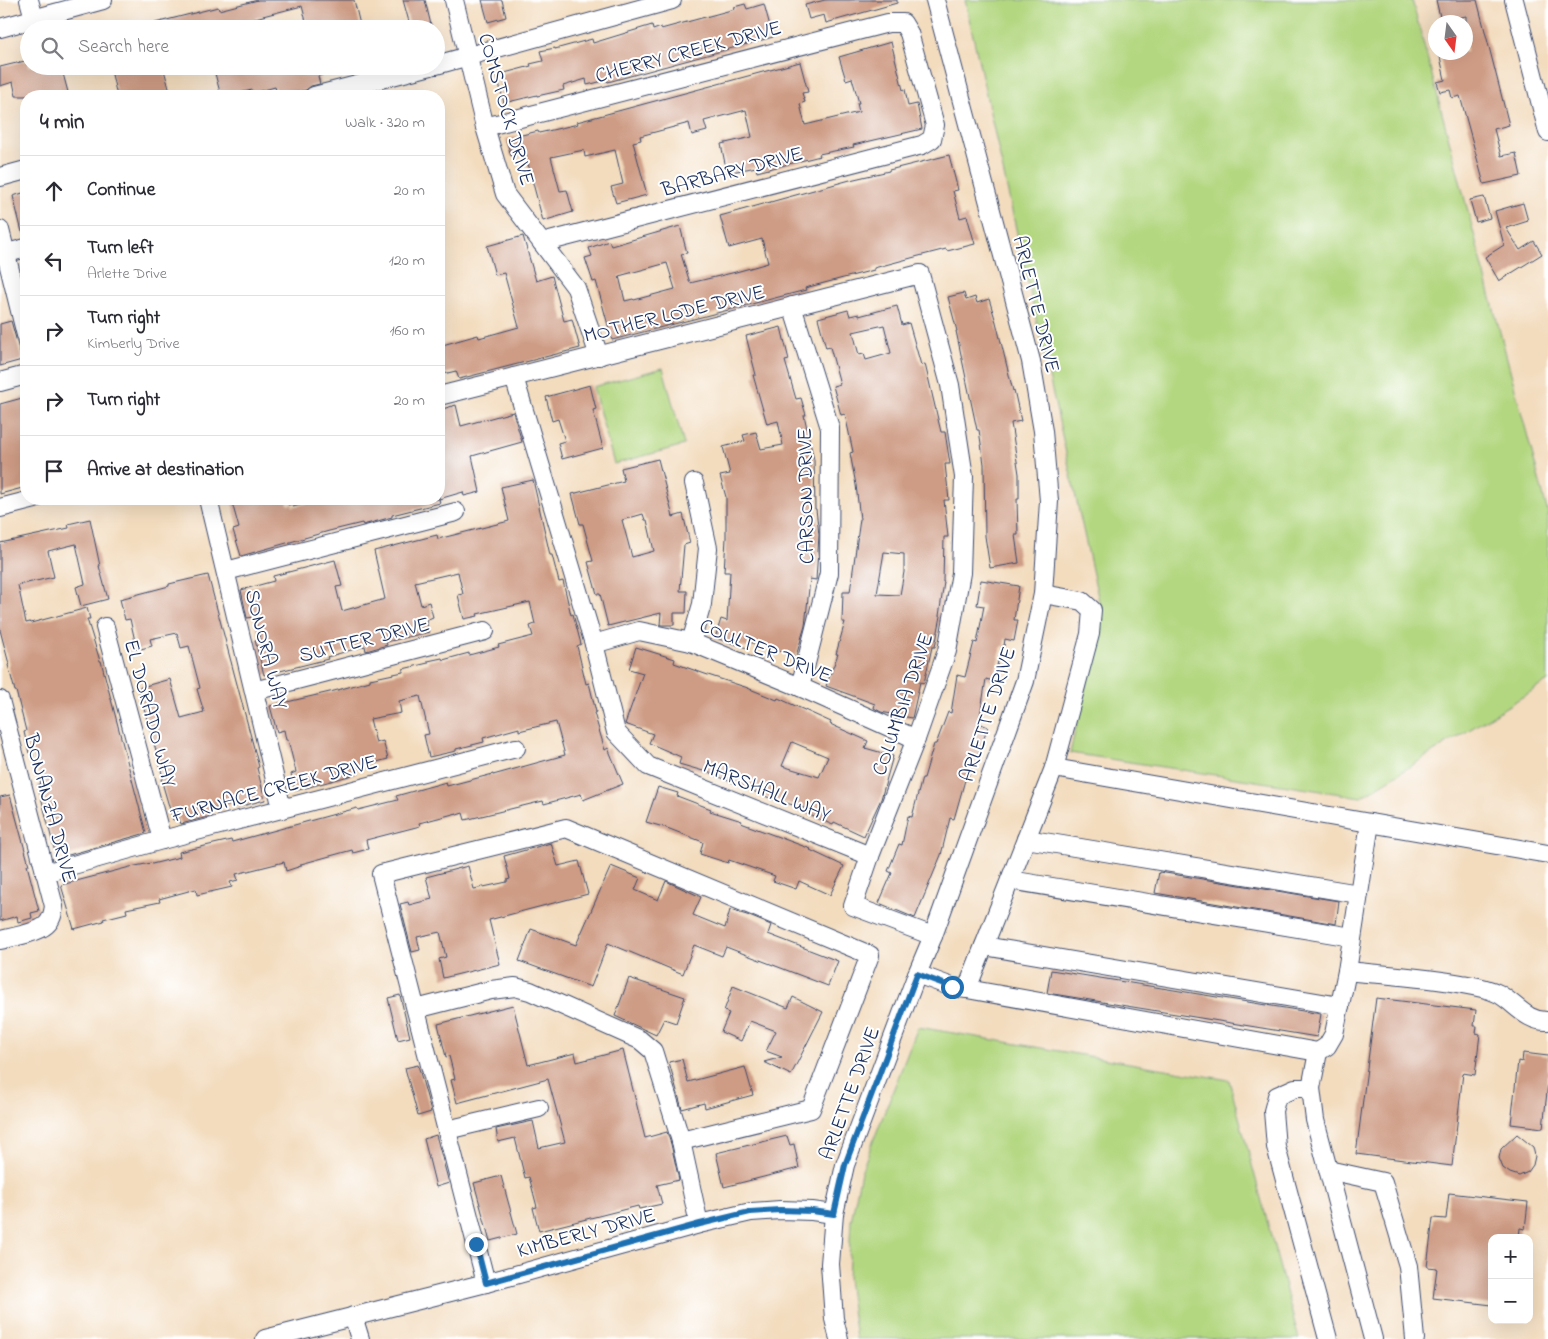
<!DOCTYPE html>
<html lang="en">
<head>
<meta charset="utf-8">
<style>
	body { margin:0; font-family:"Indie Flower",sans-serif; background:#f2f2f3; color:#2b2b33 }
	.controls { position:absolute; right:15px; bottom:15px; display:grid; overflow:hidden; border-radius:10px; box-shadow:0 5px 20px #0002 }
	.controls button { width:45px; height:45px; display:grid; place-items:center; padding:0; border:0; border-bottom:1px solid #e1e1e2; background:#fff; color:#2b2b33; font:25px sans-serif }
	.compass { position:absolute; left:1428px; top:15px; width:45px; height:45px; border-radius:50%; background:#fff; box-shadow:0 5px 20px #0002; rotate:166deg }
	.stop { position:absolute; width:15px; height:15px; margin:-11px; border:4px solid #1f6fb2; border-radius:50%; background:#fff }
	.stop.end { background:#1f6fb2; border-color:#fff; box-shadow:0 1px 5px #0008 }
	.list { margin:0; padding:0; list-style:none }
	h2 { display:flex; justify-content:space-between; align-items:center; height:65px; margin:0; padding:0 20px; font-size:21px }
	h2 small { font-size:16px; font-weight:400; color:#7c7c81 }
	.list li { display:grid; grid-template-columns:32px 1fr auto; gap:15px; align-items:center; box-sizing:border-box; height:70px; padding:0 20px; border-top:1px solid #e1e1e2 }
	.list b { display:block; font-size:19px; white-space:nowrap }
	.list p { margin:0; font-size:16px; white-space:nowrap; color:#7c7c81 }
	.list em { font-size:16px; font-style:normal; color:#7c7c81 }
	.icon { flex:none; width:28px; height:28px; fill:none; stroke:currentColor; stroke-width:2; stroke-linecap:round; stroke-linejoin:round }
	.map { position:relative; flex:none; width:1548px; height:1339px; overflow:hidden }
	.search { position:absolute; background:#fff; box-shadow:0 5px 20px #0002; left:20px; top:20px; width:425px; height:55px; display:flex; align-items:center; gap:12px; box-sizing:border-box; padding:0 18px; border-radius:28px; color:#7c7c81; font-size:19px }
	.panel { position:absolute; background:#fff; box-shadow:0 5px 20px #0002; left:20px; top:90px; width:425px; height:415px; border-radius:20px }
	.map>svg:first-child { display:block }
	.green { fill:#b3d780; stroke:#67836f }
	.building { fill:#ce9b84; fill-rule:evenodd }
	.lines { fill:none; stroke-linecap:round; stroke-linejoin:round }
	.minor-casing { stroke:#3b496c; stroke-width:20 }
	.minor { stroke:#fff; stroke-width:18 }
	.route { stroke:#1f6fb2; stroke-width:6 }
	.labels { text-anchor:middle; stroke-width:4; stroke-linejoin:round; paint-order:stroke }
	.street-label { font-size:21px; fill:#1b2f5e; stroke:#fff }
</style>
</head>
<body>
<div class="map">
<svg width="1548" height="1339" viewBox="0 0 1548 1339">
	<rect width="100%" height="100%" fill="#fff"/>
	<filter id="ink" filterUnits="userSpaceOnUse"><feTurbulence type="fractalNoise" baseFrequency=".02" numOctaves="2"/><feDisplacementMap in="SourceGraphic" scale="10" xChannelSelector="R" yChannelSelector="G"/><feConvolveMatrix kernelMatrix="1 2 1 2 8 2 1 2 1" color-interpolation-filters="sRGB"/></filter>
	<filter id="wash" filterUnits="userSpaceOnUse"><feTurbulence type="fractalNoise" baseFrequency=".0096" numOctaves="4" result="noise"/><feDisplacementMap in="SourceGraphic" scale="20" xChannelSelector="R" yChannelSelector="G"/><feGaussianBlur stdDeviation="1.12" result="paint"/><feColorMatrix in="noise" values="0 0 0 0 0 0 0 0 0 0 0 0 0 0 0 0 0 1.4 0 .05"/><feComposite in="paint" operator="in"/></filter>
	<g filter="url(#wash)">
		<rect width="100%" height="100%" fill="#f3dcbe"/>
		<g class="green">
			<path d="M965 0H1412L1548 513V681L1361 797 1070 753 1096 640 1099 601Z"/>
			<path d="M663 368 684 445 614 464 593 387Z"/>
			<path d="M918 1027 1229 1080 1299 1339H856L848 1279 851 1221 861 1172Z"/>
		</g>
		<g id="blocks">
			<g class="building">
				<path d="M258 0H354L361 29H308L302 6 255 18 257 29H152L151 24 218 7 219 10Z"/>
				<path d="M403 0H425L432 29H411Z"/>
				<path d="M482 0H502L506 17 488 22Z"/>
				<path d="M825 0H897V3L826 23 824 15 809 19 805 5Z"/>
				<path d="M1436 0H1477L1509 125 1494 129 1501 156 1516 153 1521 176 1484 184 1460 96 1452 98 1450 90 1440 92 1437 82 1445 80 1439 52H1466V16L1441 21Z"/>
				<path d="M745 4 747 9 764 4 773 37 608 82 607 80 587 85 586 79 563 86 564 90 537 96V95L504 103 497 75 531 66 530 64 543 61 540 51 555 48V49L592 39 593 43 652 25 653 30 661 27V29L735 9 734 7Z"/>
				<path d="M891 42 903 90 905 89 908 106 917 104 922 129 853 145 854 147 819 154 820 156 757 172 756 167 727 173 721 144 752 137 746 110 704 121 707 131 692 135 689 123 640 136 641 140 633 142 647 195 616 203 611 187 623 184 615 150 585 157 584 150 551 157 560 191 567 190 573 212 543 221 525 153 511 156 506 139 538 131 539 133 578 124 577 122 800 62 808 92 802 93 805 102 800 104 805 125 859 112 857 103H859L852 78 846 80 839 57Z"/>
				<path d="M29 60V66H61L69 96H16L13 82 0 86V67Z"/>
				<path d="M110 66H163L171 96H117Z"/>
				<path d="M213 66H267L269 72 292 66H339L340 70 318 76 320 84 311 86 306 90 282 96H278L275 87 253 93 252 90 227 96H221Z"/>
				<path d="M949 155 958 190 953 191 960 218 967 216 975 244 947 251 946 249 915 257 874 268V270L805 288 806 290 612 340 596 281 593 282 585 258 592 256 589 248 609 241 611 246 680 226 687 253 681 254 690 283 736 272 768 263 762 239 729 248 720 216 850 180 889 171V170ZM667 263 675 289 634 300 633 299 625 301 619 276Z"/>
				<path d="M26 192V232H22L13 196Z"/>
				<path d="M1484 197 1490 218 1476 222 1470 200Z"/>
				<path d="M1523 203 1528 221 1506 228 1520 250 1534 241 1542 254 1499 281 1485 257 1504 245 1495 211Z"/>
				<path d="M523 236 536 281 552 276 564 321 572 319 580 348 459 379 456 371 439 375V346L478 335 479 338 519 327 504 273 495 275 487 246Z"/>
				<path d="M964 293 966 300 975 297 977 303 989 299 996 322 1013 391 1014 390 1021 421 1011 423 1019 474V499H1017L1018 535H1015L1019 563 990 568 985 536 984 464 979 430H977L956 331H957L948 297Z"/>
				<path d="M897 306 902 325 909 323 921 365 925 364 941 432H945L950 464H945L949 500H944L948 537H944L943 582H944L939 616H941L935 647H932L924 683 920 682 912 718 881 712 874 708 875 704 826 686 838 654H836L845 622H842L843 592H850L860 519 856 485 850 453 853 452 845 414 841 415 833 386 840 384 830 347 826 348 818 318 848 310 850 316 859 314V316ZM884 325 891 353 866 360 864 354 859 355 853 332ZM884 552 904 554V572L900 595 877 594Z"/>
				<path d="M11 321 22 360 0 366V324Z"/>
				<path d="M781 327 789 360 785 361 796 399 801 398 806 415H804L814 460 815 509H816L819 535 816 580 810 579 805 626 796 656 749 642 747 648 715 638 721 619 727 621 730 572H724L726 538V497L720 476 730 474 723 447 745 441 743 435 756 432 761 449 783 445 778 421 767 424 753 375H756L746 336Z"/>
				<path d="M590 385 596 409 593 410 603 448 562 459 558 443 565 441 558 419 552 421 546 397Z"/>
				<path d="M26 397V487L0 494V404Z"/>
				<path d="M456 405 461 426 513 412 522 442 472 456 480 492 464 496 463 492 439 499V410Z"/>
				<path d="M658 459 673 517 683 514 690 543 684 545 680 591H687L686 613H674V625H660L661 613 608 626 600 594H597L588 562 593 561 583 524H580L572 494 624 481 621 468ZM643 514 645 520H647L654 551 632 557 622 520Z"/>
				<path d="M533 480 550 555H552L559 582 563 581 571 615 573 614 581 644 577 646 586 684 589 683 596 712 594 713 605 750 608 748 623 784 583 800 581 794 544 804 543 801 465 820 463 813 457 815V813L419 823 420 826 366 840 368 849 353 853 352 850 301 864V866L286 871 284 862 236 874 238 880 230 882 232 887 197 895 196 889 159 899 160 902 126 909 127 913 103 919 104 921 74 929 61 885 130 867 151 863 152 864 180 857 179 852 231 840 232 842 357 808 358 810 398 800 396 796 446 782 447 786 493 774V775L565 755 556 722 519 731V728L483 738 484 742 456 749V751L429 757 424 735 429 734 420 696 399 701 401 713 370 719 376 743 383 741 388 759 355 768 356 774 295 791 291 774 296 772 288 740H286L284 730 277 732 270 706 334 691 370 681V679L403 672V669L428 663V661L442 658 443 660 469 653V655L499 647 498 645 533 636 530 626 535 624 530 602 477 614 478 616 464 619 458 595 463 594 458 572 415 582 421 605 429 602 433 617 426 620 429 632 386 642 387 645 366 651 365 646 327 657 328 659 264 675 255 640 260 639 254 617 247 618 241 590 274 581 273 576 335 560 342 586 336 587 342 611 385 599 374 551 437 535 438 539 509 521 501 487Z"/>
				<path d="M231 499H287L288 505 292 504 293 507 322 499H439L440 503 392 515V517L363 525 362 523 329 531 241 556 233 530 239 528Z"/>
				<path d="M90 519 100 566H99L108 599 81 606 76 587 85 584 76 544 48 551 54 577 18 585 26 623 30 622 31 623 87 608 90 619H87L100 661H101L146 833 65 856 63 849 55 852 38 785 41 784 32 752 29 753 24 732 26 731 16 691H15L8 665 9 664 0 630V543L69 528 68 524Z"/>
				<path d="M208 575 259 767 257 768 265 800 238 807 237 803 210 810 212 816 181 824 179 818 173 820 161 779 163 778 157 754 138 688 170 679 181 718 204 712 197 689 200 688 189 646 181 648 177 633 150 639 152 646 137 650 130 619 125 620 120 599 169 586V584Z"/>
				<path d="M981 580 1019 586 1014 620H1018L1014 641 1005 639 1004 646H1002L993 681 986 679 979 723 988 727 978 755 975 754 967 780H965L954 819 950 818 941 855 915 918 879 903 892 873 888 871 899 844 902 845 908 816 912 817 922 778H924L934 744H936L948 712 951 713 957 675 965 677 974 642 977 643 984 606 977 605Z"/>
				<path d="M636 647 675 659 674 663 705 674 745 687 777 700 778 698 831 722 830 724 868 741 865 748 893 756 881 799 864 836 834 822 833 825 805 813 807 809 772 799 710 773 679 764 681 757 649 743 653 734 625 724 643 673 629 669ZM792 742 828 757 819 777 782 766Z"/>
				<path d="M658 787 678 793 677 796 711 809 710 811 742 821 741 823 811 849 810 850 844 866 830 895 799 881 796 889 773 881 775 876 729 860 728 863 700 854 703 842 667 828 646 822Z"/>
				<path d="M10 795 29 865H27L39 911 31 913 32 918 18 922 17 916 0 921V797Z"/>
				<path d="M551 843 558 866 579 861 588 894 489 920 500 964 443 978 439 959 446 957 440 932 417 937 420 950 412 952 400 904 408 902 409 905 432 899 426 877 468 866 474 889 507 882V880L510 879 504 856Z"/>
				<path d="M611 866 640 878 635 890 658 900 666 881 701 897 693 915 725 928 730 910 747 915 771 925 768 934 838 961 828 986 726 947 722 956 694 945 683 974 608 943 591 987 519 961 531 929 576 945Z"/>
				<path d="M1159 872 1339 901 1336 924 1155 893Z"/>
				<path d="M1051 970 1321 1014 1317 1037 1047 993Z"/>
				<path d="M629 978 685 997 676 1023 664 1019 656 1035 615 1016Z"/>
				<path d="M733 986 788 1008 793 997 823 1012 791 1075 764 1062 782 1057 766 1051 776 1031 750 1021 741 1041 721 1032 729 1013 724 1011Z"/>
				<path d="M400 995 410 1037 398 1040 388 998Z"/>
				<path d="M1376 998 1476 1010 1474 1026H1477L1476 1033 1480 1034 1475 1075 1463 1073 1452 1166 1356 1154Z"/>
				<path d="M513 1005 528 1065 575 1053 577 1062 623 1050 645 1138 667 1132 671 1144 679 1180 657 1185 662 1204 639 1209 638 1206 539 1231 533 1208 537 1207 531 1184 529 1177 525 1178 515 1138 498 1142 496 1129 533 1121 539 1148 565 1142 548 1079 457 1103 451 1080 455 1079 449 1056 446 1057 438 1024Z"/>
				<path d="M1523 1053 1548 1056V1083L1543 1128 1511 1124 1518 1061 1522 1062Z"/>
				<path d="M682 1059 688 1082 745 1067 753 1095 705 1108 704 1103 682 1109 669 1062Z"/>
				<path d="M418 1065 431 1112 418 1116 405 1068Z"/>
				<path d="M1517 1134 1533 1147 1535 1156 1533 1165 1528 1172 1519 1176 1510 1173 1503 1168 1499 1158 1501 1149Z"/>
				<path d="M436 1135 449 1183 436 1187 424 1139Z"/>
				<path d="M787 1136 790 1145 794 1144 799 1168 724 1187 716 1153Z"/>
				<path d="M501 1176 517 1234 490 1241 474 1183Z"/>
				<path d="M1449 1193 1528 1202 1525 1229 1520 1228 1519 1238H1492V1305L1433 1298 1437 1268 1427 1267 1433 1218 1446 1219Z"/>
			</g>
		</g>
	</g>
	<g filter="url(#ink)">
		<use href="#blocks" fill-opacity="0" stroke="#3b496c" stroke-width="1"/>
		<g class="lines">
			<g class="minor-casing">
				<g id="minor">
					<path d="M29 0 34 18"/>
					<path d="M454 0 485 127 505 194 576 288 599 356"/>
					<path d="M1514 0 1548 132"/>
					<path d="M0 28 103 0"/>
					<path d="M436 65 672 0"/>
					<path d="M314 96 431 66"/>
					<path d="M485 127 888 23H903L909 33 935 125 932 139 922 145 542 243"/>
					<path d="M0 177 26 170"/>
					<path d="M0 230 26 335"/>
					<path d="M0 255 26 248"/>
					<path d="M792 306 830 428 829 573 800 687"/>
					<path d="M514 377 594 644 616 732 648 766 870 856"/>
					<path d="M0 382 26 375"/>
					<path d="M439 396 920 274 950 385 964 477 961 573 947 651 916 739 870 856 853 906 933 936"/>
					<path d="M208 499 282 809"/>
					<path d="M0 508 35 499"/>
					<path d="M226 571 456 512"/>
					<path d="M1043 594 1082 601 1092 610 1090 634 1054 768 1548 854"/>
					<path d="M105 627 162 840"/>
					<path d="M691 642 702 604 708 548 694 483"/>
					<path d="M594 644 639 631 691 642 800 687 916 739"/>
					<path d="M254 691 485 631"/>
					<path d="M0 700 54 906C53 913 52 920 46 925 37 933 13 937 0 940"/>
					<path d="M1026 839 1359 894"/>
					<path d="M45 873 162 840 516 748"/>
					<path d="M1010 880 1352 937"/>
					<path d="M984 946 1340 1006"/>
					<path d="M1347 971C1385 975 1424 977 1462 984 1474 986 1488 988 1499 994 1516 1004 1527 1022 1548 1021"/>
					<path d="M917 974 952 987 967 989 1054 768"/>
					<path d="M967 989 1318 1052 1311 1088H1295L1277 1096 1273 1111 1276 1147 1328 1339"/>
					<path d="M416 1009 491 990 515 987 530 991 640 1040 653 1051 681 1141"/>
					<path d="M1318 1052 1327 1046 1334 1034 1347 971 1370 823"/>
					<path d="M1311 1088 1315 1120 1373 1339"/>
					<path d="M447 1130 539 1108"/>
					<path d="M1328 1170 1383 1182 1408 1266 1415 1339"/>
					<path d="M486 1283 381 874 566 828 870 955 811 1109 681 1141 699 1224"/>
					<path d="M353 1316 360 1339"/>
					<path d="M265 1339 486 1283 699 1224 751 1212 780 1210 812 1211 834 1214"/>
					<path d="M839 1339 834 1319 830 1264 834 1214 845 1165 917 974 933 936 1025 681 1043 594 1049 501 1043 431 1031 361 935 0"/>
				</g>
			</g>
			<use href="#minor" class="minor"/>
		</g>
	</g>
	<g class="lines" filter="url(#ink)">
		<path class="route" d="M476 1244 486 1283 700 1224 750 1212 780 1210 812 1211 834 1214 845 1165 917 974 952 987"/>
	</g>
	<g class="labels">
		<g class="street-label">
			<text transform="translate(688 51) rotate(-15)" y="7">CHERRY CREEK DRIVE</text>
			<text transform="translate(507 109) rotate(74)" y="7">COMSTOCK DRIVE</text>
			<text transform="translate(732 171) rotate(-15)" y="7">BARBARY DRIVE</text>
			<text transform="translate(1037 304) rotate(76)" y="7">ARLETTE DRIVE</text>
			<text transform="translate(674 313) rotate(-14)" y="7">MOTHER LODE DRIVE</text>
			<text transform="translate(805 496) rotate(-91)" y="7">CARSON DRIVE</text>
			<text transform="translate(364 639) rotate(-14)" y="7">SUTTER DRIVE</text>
			<text transform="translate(267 649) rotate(76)" y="7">SONORA WAY</text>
			<text transform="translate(766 650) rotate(22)" y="7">COULTER DRIVE</text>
			<text transform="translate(902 704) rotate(-71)" y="7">COLUMBIA DRIVE</text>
			<text transform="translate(151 713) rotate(75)" y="7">EL DORADO WAY</text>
			<text transform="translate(987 714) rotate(-72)" y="7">ARLETTE DRIVE</text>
			<text transform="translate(274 788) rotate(-15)" y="7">FURNACE CREEK DRIVE</text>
			<text transform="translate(767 790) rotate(22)" y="7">MARSHALL WAY</text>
			<text transform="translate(51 808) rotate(75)" y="7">BONANZA DRIVE</text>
			<text transform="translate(849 1093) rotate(-70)" y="7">ARLETTE DRIVE</text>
			<text transform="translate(586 1232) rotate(-15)" y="7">KIMBERLY DRIVE</text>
		</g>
	</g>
</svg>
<div class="controls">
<button>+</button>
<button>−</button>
</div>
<svg class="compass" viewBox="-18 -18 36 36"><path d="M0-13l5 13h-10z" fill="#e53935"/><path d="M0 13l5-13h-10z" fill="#7c7c81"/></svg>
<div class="stop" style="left:952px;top:987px"></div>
<div class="stop end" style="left:476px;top:1244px"></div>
<div class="search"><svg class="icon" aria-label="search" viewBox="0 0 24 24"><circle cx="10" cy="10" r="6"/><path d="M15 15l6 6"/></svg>Search here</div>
<section class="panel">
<h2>4 min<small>Walk · 320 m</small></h2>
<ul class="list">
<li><svg class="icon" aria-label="ahead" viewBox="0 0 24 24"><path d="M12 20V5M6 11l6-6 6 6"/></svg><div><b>Continue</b></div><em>20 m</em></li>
<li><svg class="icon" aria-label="left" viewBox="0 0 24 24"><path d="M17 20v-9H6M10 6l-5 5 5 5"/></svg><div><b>Turn left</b><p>Arlette Drive</p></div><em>120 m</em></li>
<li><svg class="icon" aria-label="right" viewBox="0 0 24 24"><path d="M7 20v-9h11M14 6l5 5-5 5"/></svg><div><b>Turn right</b><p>Kimberly Drive</p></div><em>160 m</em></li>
<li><svg class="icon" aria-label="right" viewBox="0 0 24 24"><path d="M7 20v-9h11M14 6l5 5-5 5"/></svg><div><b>Turn right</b></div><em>20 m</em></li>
<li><svg class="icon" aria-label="arrive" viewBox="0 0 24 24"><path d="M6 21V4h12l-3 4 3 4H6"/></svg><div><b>Arrive at destination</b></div></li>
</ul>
</section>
</div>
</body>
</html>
